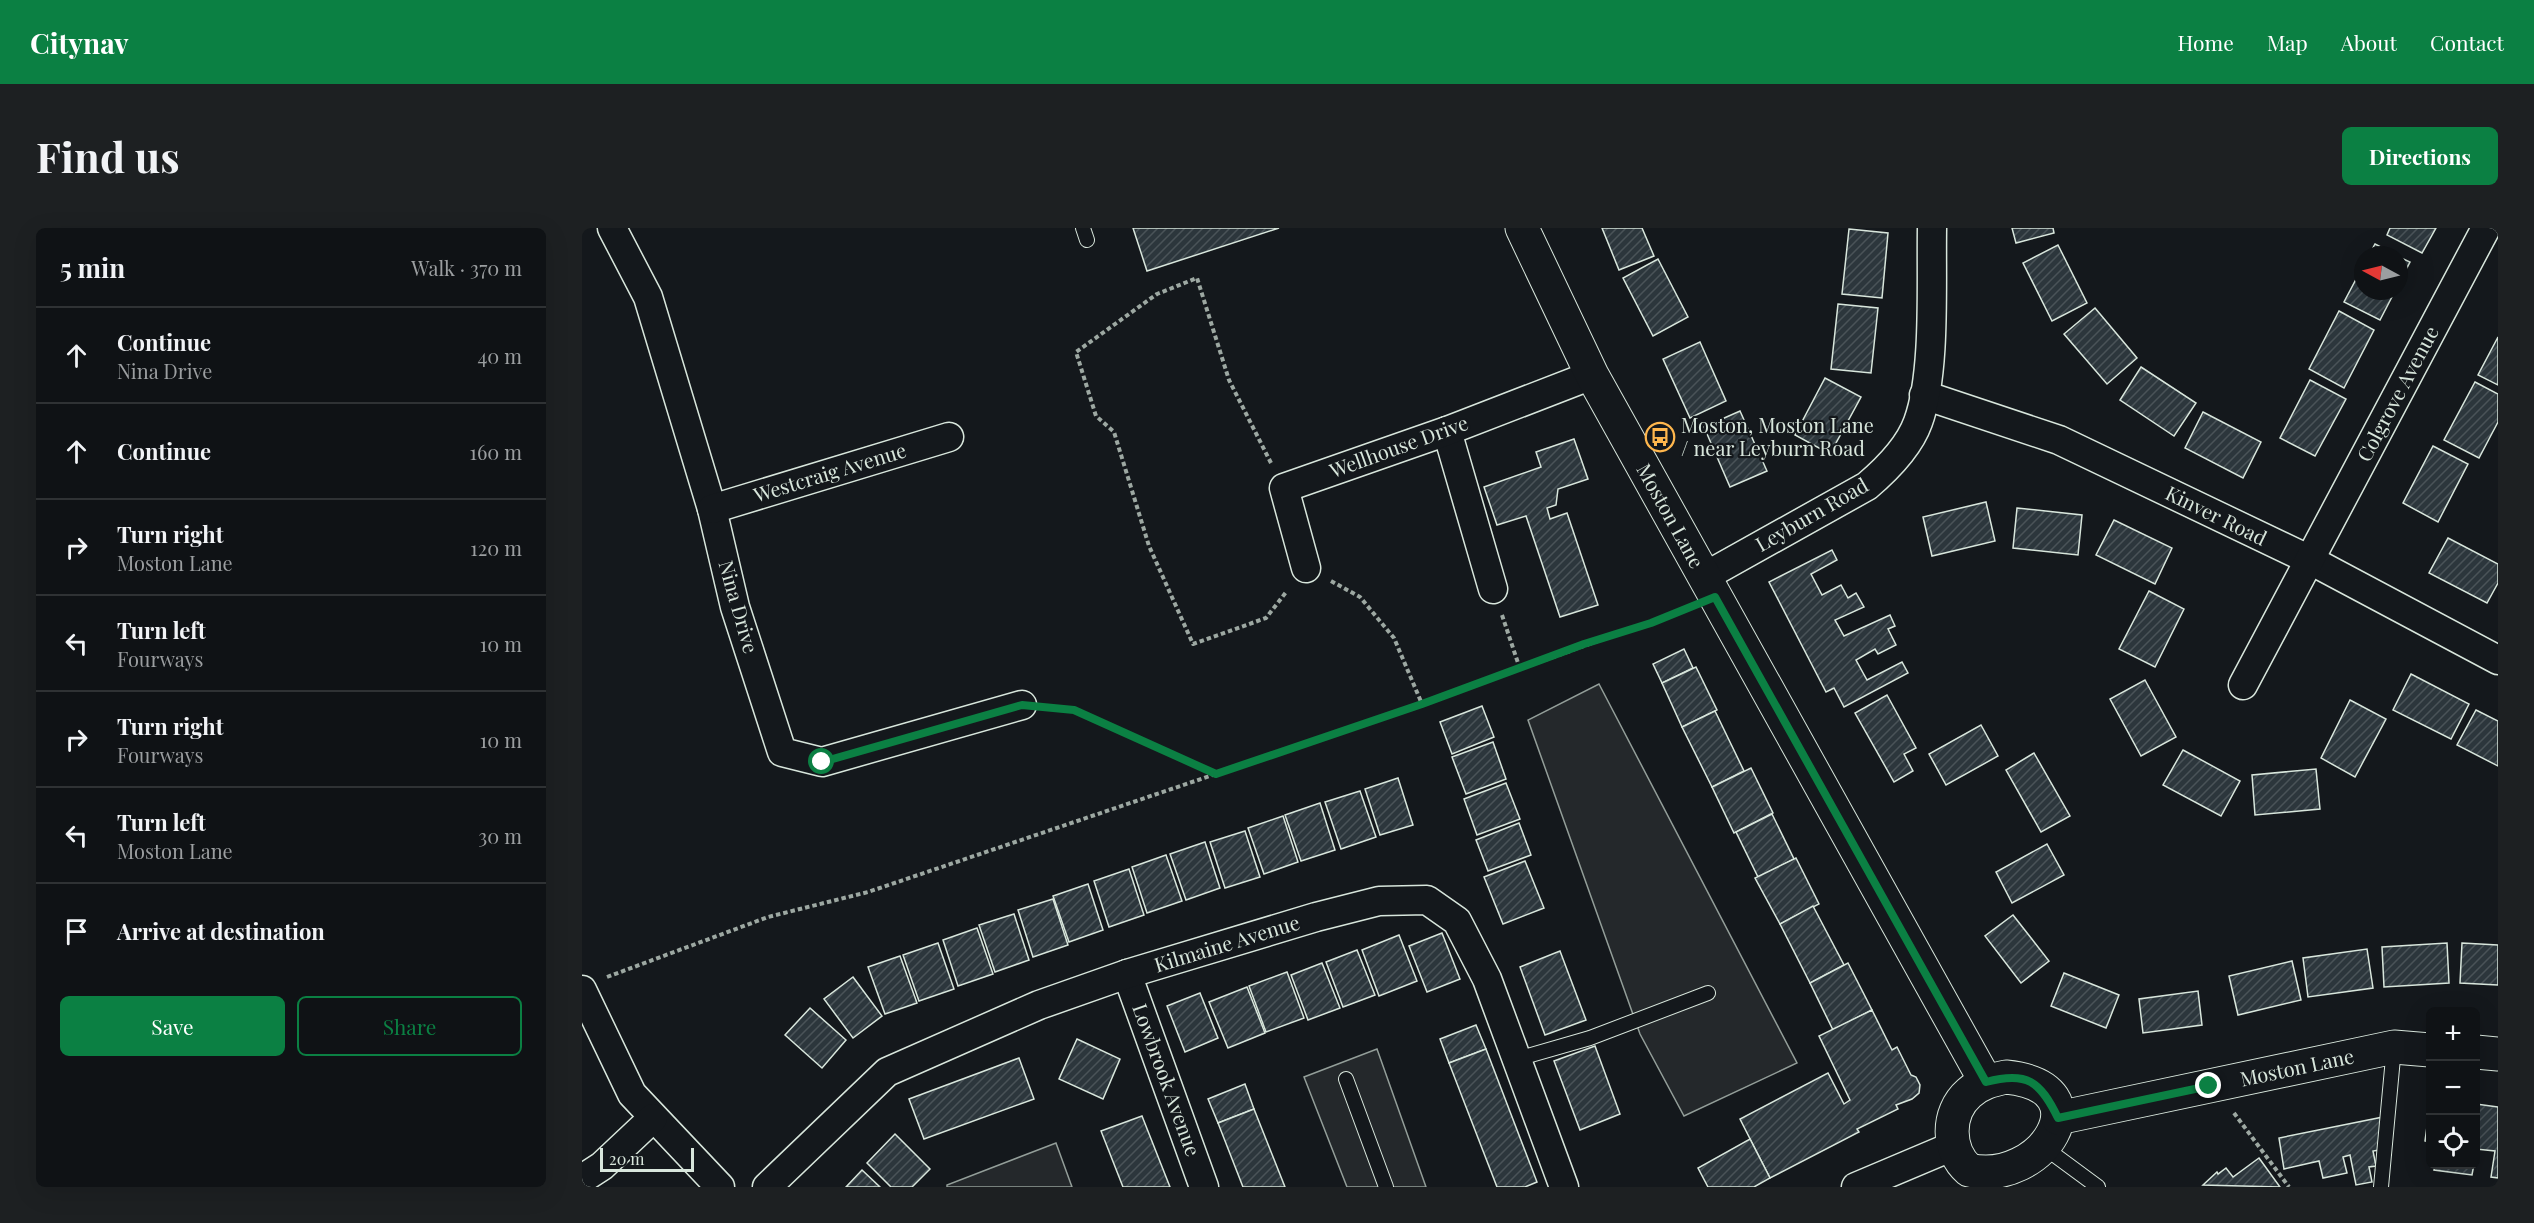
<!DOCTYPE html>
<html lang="en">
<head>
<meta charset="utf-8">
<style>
	body { margin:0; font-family:"Playfair Display",serif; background:#1d2022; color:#f1f3f6 }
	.controls { position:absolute; right:18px; bottom:18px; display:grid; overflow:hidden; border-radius:9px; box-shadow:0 6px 24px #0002 }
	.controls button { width:54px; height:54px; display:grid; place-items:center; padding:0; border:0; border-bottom:2px solid #2f3234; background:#0f1215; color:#f1f3f6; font:30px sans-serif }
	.compass { position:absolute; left:1772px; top:18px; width:54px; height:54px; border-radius:50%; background:#0f1215; box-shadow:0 6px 24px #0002; rotate:277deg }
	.scale { position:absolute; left:18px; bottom:15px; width:94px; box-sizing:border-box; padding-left:6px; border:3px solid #d8e6dc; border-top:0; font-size:16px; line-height:21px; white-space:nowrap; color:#d8e6dc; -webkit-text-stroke:4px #14181c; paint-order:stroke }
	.stop { position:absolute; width:18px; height:18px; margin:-14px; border:4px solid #0b8043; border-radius:50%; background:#fff }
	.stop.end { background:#0b8043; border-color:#fff; box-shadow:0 2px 6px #0008 }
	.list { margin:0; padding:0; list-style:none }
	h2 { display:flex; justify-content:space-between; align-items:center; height:78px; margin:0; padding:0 24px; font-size:26px }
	h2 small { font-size:20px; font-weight:400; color:#9b9ea0 }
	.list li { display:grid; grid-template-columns:39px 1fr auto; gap:18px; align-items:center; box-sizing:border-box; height:96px; padding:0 24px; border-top:2px solid #2f3234 }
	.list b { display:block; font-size:22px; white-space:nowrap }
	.list p { margin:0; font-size:20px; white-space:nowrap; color:#9b9ea0 }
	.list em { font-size:20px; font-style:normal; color:#9b9ea0 }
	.actions { display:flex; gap:12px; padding:18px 24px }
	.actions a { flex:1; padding:14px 0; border:2px solid #0b8043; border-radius:9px; text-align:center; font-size:21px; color:#0b8043 }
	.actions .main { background:#0b8043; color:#fff }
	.icon { flex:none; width:33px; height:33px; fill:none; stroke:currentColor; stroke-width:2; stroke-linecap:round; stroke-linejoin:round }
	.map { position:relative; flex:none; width:1916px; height:959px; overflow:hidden; border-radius:9px }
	header { display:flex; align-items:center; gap:36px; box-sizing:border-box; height:84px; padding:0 30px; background:#0b8043; color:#fff }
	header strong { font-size:28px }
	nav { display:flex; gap:33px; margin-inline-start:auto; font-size:21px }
	.intro { display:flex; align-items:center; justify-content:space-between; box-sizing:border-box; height:144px; padding:0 36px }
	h1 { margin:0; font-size:42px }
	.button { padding:15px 27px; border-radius:9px; background:#0b8043; color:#fff; font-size:21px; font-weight:700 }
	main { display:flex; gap:36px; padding:0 36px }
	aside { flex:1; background:#0f1215; border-radius:9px; box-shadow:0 6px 24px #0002 }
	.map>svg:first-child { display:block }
	.parking { fill:#24282b; stroke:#939e99; stroke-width:1.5 }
	.building { fill:url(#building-hatch); stroke:#d8e6dc; stroke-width:1.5 }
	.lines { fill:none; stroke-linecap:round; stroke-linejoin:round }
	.lane-casing { stroke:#d8e6dc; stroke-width:16 }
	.street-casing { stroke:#d8e6dc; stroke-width:31 }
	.secondary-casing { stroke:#d8e6dc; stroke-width:35 }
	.path { stroke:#9da8a2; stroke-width:4; stroke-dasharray:4.5 3; stroke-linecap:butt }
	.lane { stroke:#14181c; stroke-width:14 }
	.street { stroke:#14181c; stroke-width:28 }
	.secondary { stroke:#14181c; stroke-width:33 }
	.route { stroke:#0b8043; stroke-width:8 }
	.labels { text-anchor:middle; stroke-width:4.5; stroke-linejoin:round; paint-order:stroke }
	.street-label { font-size:20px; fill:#d8e6dc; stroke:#14181c }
	.poi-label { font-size:20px; fill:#d8e6dc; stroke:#14181c; text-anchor:start }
</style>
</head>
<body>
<header>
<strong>Citynav</strong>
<nav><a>Home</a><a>Map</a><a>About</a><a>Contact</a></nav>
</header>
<div class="intro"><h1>Find us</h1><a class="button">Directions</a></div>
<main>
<aside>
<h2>5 min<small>Walk · 370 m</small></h2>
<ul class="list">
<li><svg class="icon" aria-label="ahead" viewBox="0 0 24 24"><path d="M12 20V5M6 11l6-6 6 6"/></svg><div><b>Continue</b><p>Nina Drive</p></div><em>40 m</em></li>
<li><svg class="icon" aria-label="ahead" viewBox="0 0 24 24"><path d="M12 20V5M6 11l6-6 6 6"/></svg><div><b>Continue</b></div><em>160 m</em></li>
<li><svg class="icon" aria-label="right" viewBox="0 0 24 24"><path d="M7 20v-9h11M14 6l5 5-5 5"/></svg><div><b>Turn right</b><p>Moston Lane</p></div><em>120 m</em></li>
<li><svg class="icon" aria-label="left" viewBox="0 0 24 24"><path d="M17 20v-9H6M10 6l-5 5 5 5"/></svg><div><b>Turn left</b><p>Fourways</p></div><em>10 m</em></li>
<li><svg class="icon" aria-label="right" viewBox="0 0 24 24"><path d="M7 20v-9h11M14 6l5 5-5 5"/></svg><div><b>Turn right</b><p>Fourways</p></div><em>10 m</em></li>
<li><svg class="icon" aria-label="left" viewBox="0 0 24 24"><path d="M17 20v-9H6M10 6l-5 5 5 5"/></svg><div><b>Turn left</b><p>Moston Lane</p></div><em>30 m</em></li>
<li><svg class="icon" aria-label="arrive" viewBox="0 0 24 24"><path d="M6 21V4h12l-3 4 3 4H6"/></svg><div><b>Arrive at destination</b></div></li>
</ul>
<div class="actions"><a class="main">Save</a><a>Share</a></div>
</aside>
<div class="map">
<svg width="1916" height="959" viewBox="0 0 1916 959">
	<defs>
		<pattern id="building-hatch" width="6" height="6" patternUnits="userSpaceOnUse" patternTransform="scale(1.5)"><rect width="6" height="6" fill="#2c363c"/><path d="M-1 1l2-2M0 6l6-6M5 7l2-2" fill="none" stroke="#4a5358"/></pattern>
	</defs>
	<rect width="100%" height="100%" fill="#14181c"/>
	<g class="parking">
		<path d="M1017 456 1215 835 1102 888 1058 806 946 492Z"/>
		<path d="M795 821 844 959H765L722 849Z"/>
		<path d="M474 915 490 959H365V957Z"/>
	</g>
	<g class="building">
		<path d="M551 0H697L565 43Z"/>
		<path d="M1020 0H1060L1072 28 1037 42Z"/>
		<path d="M1430 0H1471L1472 5 1434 15Z"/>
		<path d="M1808 0H1854L1840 25 1805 7Z"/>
		<path d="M1267 1 1306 5 1300 70 1260 66Z"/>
		<path d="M1793 16 1814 27H1787Z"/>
		<path d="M1476 17 1505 75 1470 93 1441 35Z"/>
		<path d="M1817 29 1828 34 1817 55Z"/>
		<path d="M1076 31 1106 89 1071 108 1041 50Z"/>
		<path d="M1781 38V63H1813L1798 92 1762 74Z"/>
		<path d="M1256 76 1296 80 1289 145 1249 141Z"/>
		<path d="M1513 80 1555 130 1525 156 1482 106Z"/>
		<path d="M1757 83 1792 102 1762 160 1727 141Z"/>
		<path d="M1916 109V157L1896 147Z"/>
		<path d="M1118 114 1144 173 1108 190 1081 131Z"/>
		<path d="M1559 139 1614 175 1592 208 1538 172Z"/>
		<path d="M1243 150 1279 169 1248 226 1213 207Z"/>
		<path d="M1728 152 1764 171 1733 228 1698 210Z"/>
		<path d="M1893 154 1916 166V194L1897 230 1862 212Z"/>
		<path d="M1158 183 1185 243 1148 259 1122 199Z"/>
		<path d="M1621 184 1679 214 1661 250 1603 220Z"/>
		<path d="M992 211 1006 251 976 261 974 277 965 280 968 291 985 285 1016 377 978 389 944 288 915 297 902 259 959 239 954 224Z"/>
		<path d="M1851 218 1886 236 1856 294 1821 275Z"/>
		<path d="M1404 274 1413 313 1350 328 1341 289Z"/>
		<path d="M1435 280 1500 287 1496 327 1431 320Z"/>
		<path d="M1532 292 1590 320 1573 356 1514 327Z"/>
		<path d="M1866 310 1916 336V355L1905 375 1847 345Z"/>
		<path d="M1250 322 1255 332 1229 346 1240 367 1259 357 1266 370 1274 365 1282 379 1253 392 1262 408 1308 387 1313 398 1306 401 1314 417 1296 426 1293 421 1274 432 1285 452 1320 434 1326 445 1262 479 1252 460 1244 464 1187 354Z"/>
		<path d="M1567 363 1602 381 1573 439 1537 421Z"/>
		<path d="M1102 421 1111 440 1080 455 1071 436Z"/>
		<path d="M1114 439 1135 482 1100 499 1080 455Z"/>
		<path d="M1829 446 1887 476 1869 511 1811 482Z"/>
		<path d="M1563 452 1594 509 1559 528 1528 471Z"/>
		<path d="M1305 467 1334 520 1322 526 1331 543 1312 554 1273 485Z"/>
		<path d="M1768 472 1804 491 1773 549 1739 530Z"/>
		<path d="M900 478 912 509 870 526 858 494Z"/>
		<path d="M1894 482 1916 493V538L1875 517Z"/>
		<path d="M1133 483 1162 543 1130 559 1100 499Z"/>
		<path d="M1399 497 1416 528 1364 557 1347 526Z"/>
		<path d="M911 514 924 551 884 566 870 529Z"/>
		<path d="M1601 522 1658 553 1639 588 1581 557Z"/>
		<path d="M1452 525 1488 588 1459 604 1424 542Z"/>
		<path d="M1169 540 1191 585 1152 605 1130 559Z"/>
		<path d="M1734 541 1738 581 1673 587 1670 547Z"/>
		<path d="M816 550 831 597 798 607 783 561Z"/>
		<path d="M924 555 938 591 895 607 882 571Z"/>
		<path d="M778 563 794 609 759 621 743 574Z"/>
		<path d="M738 575 753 622 719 633 703 587Z"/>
		<path d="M1190 586 1212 631 1176 649 1154 604Z"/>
		<path d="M701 588 716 634 682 646 666 600Z"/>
		<path d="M937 595 949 627 906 643 894 612Z"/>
		<path d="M663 603 678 649 643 660 628 614Z"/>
		<path d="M623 614 638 660 604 672 588 626Z"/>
		<path d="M1465 616 1482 647 1430 675 1414 644Z"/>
		<path d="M584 627 600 673 565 685 550 639Z"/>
		<path d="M1214 630 1237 676 1198 696 1173 650Z"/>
		<path d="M943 633 962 680 921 696 902 649Z"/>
		<path d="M547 641 562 687 527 699 512 653Z"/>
		<path d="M506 656 521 702 487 714 471 668Z"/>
		<path d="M471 671 486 717 451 729 436 682Z"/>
		<path d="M1231 678 1262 737 1228 755 1198 696Z"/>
		<path d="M432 686 447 732 413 744 397 697Z"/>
		<path d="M1431 687 1467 733 1439 755 1403 708Z"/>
		<path d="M395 700 411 746 376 758 361 712Z"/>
		<path d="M860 705 878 751 845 764 827 718Z"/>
		<path d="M817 707 835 753 797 768 780 722Z"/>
		<path d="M356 715 372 761 337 773 321 727Z"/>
		<path d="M1865 715 1867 755 1802 759 1800 719Z"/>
		<path d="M1880 715 1916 717V757L1878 755Z"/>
		<path d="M1785 721 1791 760 1726 769 1721 730Z"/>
		<path d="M775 722 793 767 761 779 744 734Z"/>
		<path d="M978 723 1004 792 963 807 938 739Z"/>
		<path d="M318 728 335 775 303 786 286 739Z"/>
		<path d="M1710 733 1719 772 1656 787 1647 748Z"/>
		<path d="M740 735 758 780 726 792 709 747Z"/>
		<path d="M1266 735 1290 782 1251 802 1228 755Z"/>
		<path d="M705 744 722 790 684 804 667 758Z"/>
		<path d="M1482 745 1537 767 1524 800 1469 778Z"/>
		<path d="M271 749 300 788 271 810 242 771Z"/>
		<path d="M665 759 683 805 646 820 627 774Z"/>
		<path d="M1616 763 1620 797 1561 805 1557 771Z"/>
		<path d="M618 765 636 810 603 824 585 778Z"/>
		<path d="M228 780 264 812 240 840 203 807Z"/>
		<path d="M1290 782 1310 822 1315 819 1329 847 1334 849 1338 857 1337 865 1330 871 1314 877 1316 881 1275 901 1277 904 1188 950 1158 891 1246 845 1262 876 1268 872 1237 808Z"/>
		<path d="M894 797 904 821 867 835 858 811Z"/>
		<path d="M495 811 538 831 521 871 477 851Z"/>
		<path d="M1013 818 1038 886 998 902 972 833Z"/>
		<path d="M904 821 955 954 943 959H915L867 835Z"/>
		<path d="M437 830 452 871 342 911 327 871Z"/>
		<path d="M663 856 672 881 636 895 626 871Z"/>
		<path d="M1894 876 1916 879V950L1909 949 1913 923 1894 921V923Z"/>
		<path d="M1848 877V914L1843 913Z"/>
		<path d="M672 881 703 959H661L636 895Z"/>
		<path d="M560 888 588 959H541L519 903Z"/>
		<path d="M1801 889 1797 922 1791 923 1794 938 1787 939 1790 954 1774 957 1768 927 1761 929 1765 945 1741 950 1737 933 1702 941 1697 910Z"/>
		<path d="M313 906 348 941 330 959H309L285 935Z"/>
		<path d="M1168 911 1188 950 1172 959H1126L1116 940Z"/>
		<path d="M1677 930 1698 959 1621 957 1635 944 1636 946 1644 940 1651 949Z"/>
		<path d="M1853 936H1892L1890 947 1852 942Z"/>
		<path d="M280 942 298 959H264Z"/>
	</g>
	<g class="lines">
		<g class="lane-casing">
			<g id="lane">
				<path d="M501 0 505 12"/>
				<path d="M935 831 1008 810 1126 765"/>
				<path d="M764 851 804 959"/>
				<path d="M1470 925 1516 959"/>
				<path d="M1799 959 1812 819"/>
			</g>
		</g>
		<g class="street-casing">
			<g id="street">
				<path d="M30 0 66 69 130 281 153 379 200 524 240 534 440 477"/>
				<path d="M1342 167 1477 212 1728 332 1916 432"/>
				<path d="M865 203 911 361"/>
				<path d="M130 281 367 209"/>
				<path d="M724 340 702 260 865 203 1010 147"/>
				<path d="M1122 349 1285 258C1305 241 1327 219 1336 194 1354 145 1349 54 1350 0"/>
				<path d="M1661 457 1904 0"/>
				<path d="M545 746 622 959"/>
				<path d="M0 762 50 866 138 959"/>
				<path d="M0 951 20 938 71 890"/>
				<path d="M185 959 305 844 457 777 545 746 734 689 797 673 845 672 875 693 905 751 982 959"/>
				<path d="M1274 959 1371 918"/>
			</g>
		</g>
		<g class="secondary-casing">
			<g id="secondary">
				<path d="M940 0 1010 147 1404 854"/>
				<path d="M1894 824 1916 826"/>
				<path d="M1424 849C1525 859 1459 959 1387 942 1365 923 1364 885 1387 865 1398 855 1410 852 1424 849Z"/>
				<path d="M1476 890 1812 819 1848 822"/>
			</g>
		</g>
		<g class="path">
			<path d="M689 235 647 152 615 50 575 66 494 124 514 188 532 204 567 318 611 416 684 390 705 363"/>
			<path d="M749 353 778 369 812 410 840 476"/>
			<path d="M920 387 938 441"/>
			<path d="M470 480 492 482 634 546"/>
			<path d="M25 749 186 689 286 664 840 476 1105 381"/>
			<path d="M1652 885 1707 959"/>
		</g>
		<use href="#lane" class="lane"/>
		<use href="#street" class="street"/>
		<use href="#secondary" class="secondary"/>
	</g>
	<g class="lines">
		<path class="route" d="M240 534 440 477 492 482 634 546 840 476 1002 416 1069 395 1133 369 1404 854C1445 843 1458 853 1476 890L1627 858"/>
	</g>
	<defs>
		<g id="bus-ring" transform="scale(1.5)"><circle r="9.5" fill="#14181c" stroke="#ffb74d" stroke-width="1.5"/><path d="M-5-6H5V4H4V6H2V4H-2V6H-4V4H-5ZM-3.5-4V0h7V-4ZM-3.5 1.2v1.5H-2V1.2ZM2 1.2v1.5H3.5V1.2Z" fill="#ffb74d"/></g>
	</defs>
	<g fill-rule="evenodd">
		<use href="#bus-ring" x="1078" y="209"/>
	</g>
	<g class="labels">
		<g class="street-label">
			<text transform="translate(1816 166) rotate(-62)" y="7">Colgrove Avenue</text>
			<text transform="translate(817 219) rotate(-20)" y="7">Wellhouse Drive</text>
			<text transform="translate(248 245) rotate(-17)" y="7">Westcraig Avenue</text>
			<text transform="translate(1230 287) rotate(-30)" y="7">Leyburn Road</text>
			<text transform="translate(1088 288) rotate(61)" y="7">Moston Lane</text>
			<text transform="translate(1634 288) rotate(26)" y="7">Kinver Road</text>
			<text transform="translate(156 379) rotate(74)" y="7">Nina Drive</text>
			<text transform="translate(645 716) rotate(-17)" y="7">Kilmaine Avenue</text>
			<text transform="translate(1715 840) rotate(-12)" y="7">Moston Lane</text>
			<text transform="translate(584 852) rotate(70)" y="7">Lowbrook Avenue</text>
		</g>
		<g class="poi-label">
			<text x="1099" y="205">Moston, Moston Lane<tspan x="1099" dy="23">/ near Leyburn Road</tspan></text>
		</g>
	</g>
</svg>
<div class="controls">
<button>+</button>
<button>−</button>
<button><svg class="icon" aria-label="locate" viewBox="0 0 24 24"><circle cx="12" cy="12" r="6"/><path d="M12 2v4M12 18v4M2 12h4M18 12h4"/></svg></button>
</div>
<svg class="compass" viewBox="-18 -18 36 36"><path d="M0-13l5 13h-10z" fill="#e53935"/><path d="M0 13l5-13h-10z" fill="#9b9ea0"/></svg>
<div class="scale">20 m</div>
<div class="stop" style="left:240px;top:534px"></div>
<div class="stop end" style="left:1627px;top:858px"></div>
</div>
</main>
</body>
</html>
